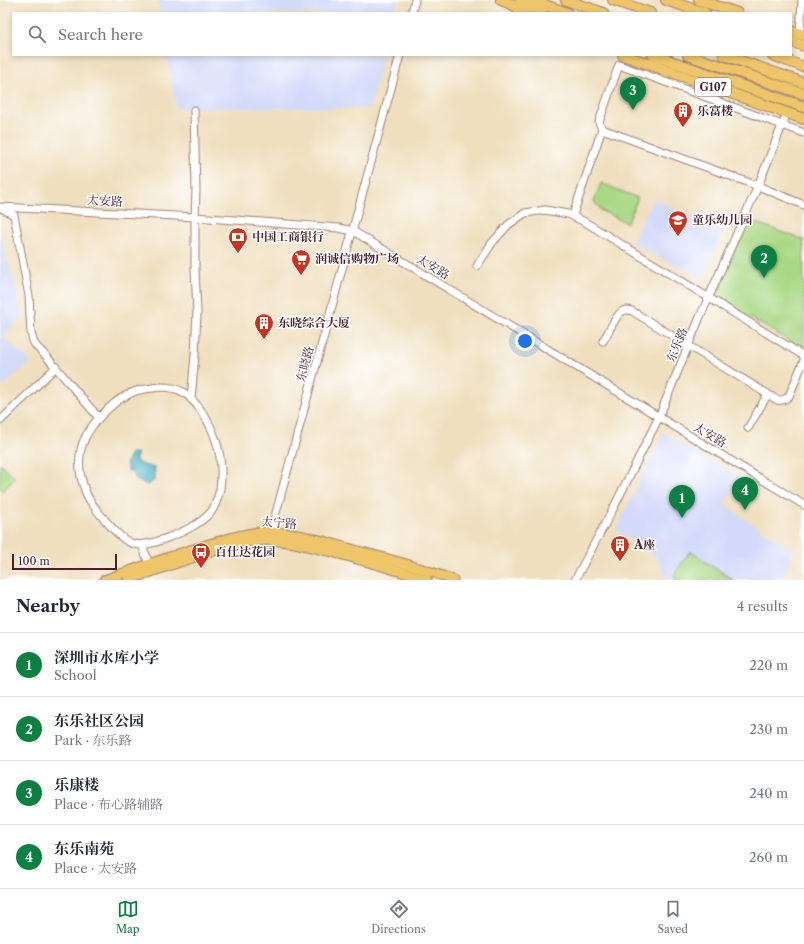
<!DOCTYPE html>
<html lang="en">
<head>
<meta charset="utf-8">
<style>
	body { margin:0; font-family:"Libre Caslon Text","Noto Serif SC",serif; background:#f2f2f3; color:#1f2937 }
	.scale { position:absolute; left:12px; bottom:10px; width:105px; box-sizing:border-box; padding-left:4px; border:2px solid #4a1f2b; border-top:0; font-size:11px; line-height:14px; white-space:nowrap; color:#4a1f2b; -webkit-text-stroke:3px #fff; paint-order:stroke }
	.you { position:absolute; left:525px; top:341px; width:14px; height:14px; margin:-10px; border:3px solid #fff; border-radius:50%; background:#1a73e8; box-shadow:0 0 0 6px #1a73e833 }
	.badge { display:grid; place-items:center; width:26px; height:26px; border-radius:50%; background:#0b8043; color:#fff; font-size:13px; font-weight:700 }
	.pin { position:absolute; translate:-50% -33px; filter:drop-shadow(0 1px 2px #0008) }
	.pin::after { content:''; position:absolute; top:21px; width:14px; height:12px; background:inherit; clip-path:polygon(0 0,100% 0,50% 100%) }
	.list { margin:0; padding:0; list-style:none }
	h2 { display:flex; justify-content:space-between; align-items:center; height:52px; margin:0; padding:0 16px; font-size:17px }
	h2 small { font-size:13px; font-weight:400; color:#747a83 }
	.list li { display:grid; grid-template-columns:26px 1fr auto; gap:12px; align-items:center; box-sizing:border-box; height:64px; padding:0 16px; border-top:1px solid #e0e1e3 }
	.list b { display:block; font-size:15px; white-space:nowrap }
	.list p { margin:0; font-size:13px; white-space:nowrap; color:#747a83 }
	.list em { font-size:13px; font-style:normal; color:#747a83 }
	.icon { flex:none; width:22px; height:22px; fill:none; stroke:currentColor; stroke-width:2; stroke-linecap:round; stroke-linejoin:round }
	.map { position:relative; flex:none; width:804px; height:580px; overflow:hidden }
	.search { position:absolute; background:#fff; box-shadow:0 2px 6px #0003; left:12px; right:12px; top:12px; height:44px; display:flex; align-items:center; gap:10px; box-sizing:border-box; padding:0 14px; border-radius:0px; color:#747a83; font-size:15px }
	.sheet { height:308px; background:#fff }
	nav { display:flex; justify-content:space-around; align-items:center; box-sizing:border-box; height:56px; border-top:1px solid #e0e1e3; background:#fff; font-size:11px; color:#747a83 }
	nav a { display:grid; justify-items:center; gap:2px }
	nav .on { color:#0b8043 }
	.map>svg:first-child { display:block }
	.built { fill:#d2d9f9 }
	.green { fill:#aad986; stroke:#7a7c58 }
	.water { fill:#40b0bb; stroke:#456873 }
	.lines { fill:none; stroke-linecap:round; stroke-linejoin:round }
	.minor-casing { stroke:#9c7f74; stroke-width:9 }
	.major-casing { stroke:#9c7f74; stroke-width:11 }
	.highway-casing { stroke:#9c7f74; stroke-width:12 }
	.minor { stroke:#fff; stroke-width:7 }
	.major { stroke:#eec569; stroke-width:9 }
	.highway { stroke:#eec569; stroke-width:10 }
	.labels { text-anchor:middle; stroke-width:3; stroke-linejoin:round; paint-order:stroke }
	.shield { fill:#fff; stroke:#80626b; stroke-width:1 }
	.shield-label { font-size:11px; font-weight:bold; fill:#4a1f2b }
	.poi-label { font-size:12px; font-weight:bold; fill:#4a1f2b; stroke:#fff; text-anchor:start }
	.street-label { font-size:12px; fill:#4a1f2b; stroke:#fff }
</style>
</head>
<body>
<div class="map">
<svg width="804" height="580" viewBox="0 0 804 580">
	<rect width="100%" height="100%" fill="#fff"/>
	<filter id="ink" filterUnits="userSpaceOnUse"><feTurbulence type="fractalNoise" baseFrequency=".025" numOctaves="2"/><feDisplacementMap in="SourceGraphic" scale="8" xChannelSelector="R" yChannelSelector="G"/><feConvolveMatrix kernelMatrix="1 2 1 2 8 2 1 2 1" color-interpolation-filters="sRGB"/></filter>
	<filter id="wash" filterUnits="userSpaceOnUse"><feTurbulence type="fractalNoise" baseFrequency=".012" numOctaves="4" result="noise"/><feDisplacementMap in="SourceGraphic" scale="16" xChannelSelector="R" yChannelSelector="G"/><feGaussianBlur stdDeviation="0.9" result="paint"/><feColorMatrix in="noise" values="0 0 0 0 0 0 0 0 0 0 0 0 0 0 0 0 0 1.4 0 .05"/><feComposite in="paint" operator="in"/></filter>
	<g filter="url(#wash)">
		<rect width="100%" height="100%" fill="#efdfbe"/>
		<g class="built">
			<path d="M158 0H398L394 13H160Z"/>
			<path d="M167 55H383L370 108H176Z"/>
			<path d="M653 199 724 230 703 278 632 244Z"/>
			<path d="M0 232 23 316 2 336 31 361 4 386 0 382Z"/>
			<path d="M663 433 740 478 724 505 794 551 783 580H668L659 560 616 530Z"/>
		</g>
		<g class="green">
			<path d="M601 183 638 198 627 223 602 211 594 201Z"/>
			<path d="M748 220 804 240V350L715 297Z"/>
			<path d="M0 463 15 478 3 491 0 488Z"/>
			<path d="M690 551 733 580H676L674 575Z"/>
		</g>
		<path class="water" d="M131 453H138L136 459 138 463 155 468 154 481 147 485 136 480 133 473 128 471 126 463Z"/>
	</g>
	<g filter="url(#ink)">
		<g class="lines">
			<g class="minor-casing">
				<g id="minor">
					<path d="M412 13 415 0"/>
					<path d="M800 34 802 0"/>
					<path d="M602 129 758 186 804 205"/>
					<path d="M0 207 195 217 339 228 353 231 804 505"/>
					<path d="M1 208 14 215 29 296 31 332 33 341 36 346 46 356 99 418"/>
					<path d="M573 215 602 129 599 122 619 65 804 133"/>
					<path d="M477 266 492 243 508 225 525 213 545 210 568 214 585 222 804 356"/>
					<path d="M603 341C607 335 617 313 623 311 626 309 629 310 632 311L777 400C782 401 785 400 789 396L804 360"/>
					<path d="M160 387C168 387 176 388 183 392 190 396 195 403 200 409 217 433 224 460 220 489 218 497 216 506 211 512 199 525 183 532 167 538 134 551 127 545 105 520 98 512 90 503 86 493 72 458 81 433 108 409 116 401 125 395 136 391 143 389 152 388 160 387Z"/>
					<path d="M191 399 195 355 197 312 195 269V217L196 190 194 110"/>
					<path d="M0 421 56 367"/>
					<path d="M748 428 768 394"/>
					<path d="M270 535 400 55"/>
					<path d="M142 545 149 564"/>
					<path d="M575 580 615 505 659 417 700 317 758 186 787 113"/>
				</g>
			</g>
			<g class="major-casing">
				<g id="major">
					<path d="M104 580C141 567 178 553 216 542 231 538 245 533 260 532 290 530 326 542 355 550 388 559 422 567 453 580"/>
					<path d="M128 580C157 570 187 559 217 550 230 547 242 542 256 541 280 538 304 545 328 551 361 560 394 569 427 580"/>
				</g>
			</g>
			<g class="highway-casing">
				<g id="highway">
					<path d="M501 0 513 5 527 13"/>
					<path d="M521 0 542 13"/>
					<path d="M531 0 567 13"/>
					<path d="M566 0 603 13"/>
					<path d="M613 0 650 13"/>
					<path d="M666 0 705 13"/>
					<path d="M699 0 737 13"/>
					<path d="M791 31 804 35"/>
					<path d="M791 41 804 46"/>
					<path d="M623 55 804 119"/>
					<path d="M653 55 804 107"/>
					<path d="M688 55 804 94"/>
					<path d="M724 55 804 83"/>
					<path d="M772 55 804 67"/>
				</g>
			</g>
			<use href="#minor" class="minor"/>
			<use href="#major" class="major"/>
			<use href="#highway" class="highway"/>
		</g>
	</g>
	<defs>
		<g id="building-pin" transform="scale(1)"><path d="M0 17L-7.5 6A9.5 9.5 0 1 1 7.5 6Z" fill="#c8321e" stroke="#fff"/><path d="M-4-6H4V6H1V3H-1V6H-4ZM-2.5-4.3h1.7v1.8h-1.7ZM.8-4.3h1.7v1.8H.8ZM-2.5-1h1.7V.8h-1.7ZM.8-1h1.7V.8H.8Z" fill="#fff"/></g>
		<g id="school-pin" transform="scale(1)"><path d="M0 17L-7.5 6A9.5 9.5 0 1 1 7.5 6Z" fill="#c8321e" stroke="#fff"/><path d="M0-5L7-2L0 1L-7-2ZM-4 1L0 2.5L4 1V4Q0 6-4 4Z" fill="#fff"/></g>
		<g id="bank-pin" transform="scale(1)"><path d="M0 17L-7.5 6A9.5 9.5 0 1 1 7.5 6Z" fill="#c8321e" stroke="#fff"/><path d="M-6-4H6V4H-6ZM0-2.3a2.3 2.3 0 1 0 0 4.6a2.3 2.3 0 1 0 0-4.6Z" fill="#fff"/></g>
		<g id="supermarket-pin" transform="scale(1)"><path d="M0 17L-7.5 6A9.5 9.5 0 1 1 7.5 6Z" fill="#c8321e" stroke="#fff"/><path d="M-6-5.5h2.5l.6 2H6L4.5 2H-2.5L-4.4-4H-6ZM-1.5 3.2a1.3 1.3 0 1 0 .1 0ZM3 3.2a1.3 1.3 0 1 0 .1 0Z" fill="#fff"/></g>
		<g id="bus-pin" transform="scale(1)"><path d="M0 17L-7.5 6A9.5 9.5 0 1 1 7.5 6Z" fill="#c8321e" stroke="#fff"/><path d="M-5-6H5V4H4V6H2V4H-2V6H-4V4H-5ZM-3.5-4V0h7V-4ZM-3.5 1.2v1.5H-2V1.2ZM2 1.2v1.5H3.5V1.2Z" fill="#fff"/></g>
	</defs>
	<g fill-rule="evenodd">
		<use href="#building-pin" x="683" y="111"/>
		<use href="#school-pin" x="678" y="220"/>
		<use href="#bank-pin" x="238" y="237"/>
		<use href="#supermarket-pin" x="301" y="259"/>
		<use href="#building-pin" x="264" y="323"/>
		<use href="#building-pin" x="620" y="545"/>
		<use href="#bus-pin" x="201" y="552"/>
	</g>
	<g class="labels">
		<rect class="shield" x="695" y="78" width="36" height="18" rx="3"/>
		<g class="shield-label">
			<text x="713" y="91">G107</text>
		</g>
		<g class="poi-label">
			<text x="697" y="115">乐富楼</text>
			<text x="692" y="224">童乐幼儿园</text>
			<text x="252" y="241">中国工商银行</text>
			<text x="315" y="263">润诚信购物广场</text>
			<text x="278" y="327">东晓综合大厦</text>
			<text x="634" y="549">A座</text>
			<text x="215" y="556">百仕达花园</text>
		</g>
		<g class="street-label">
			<text transform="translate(105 201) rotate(3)" y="4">太安路</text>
			<text transform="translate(433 267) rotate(31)" y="4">太安路</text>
			<text transform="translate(677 345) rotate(-67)" y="4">东乐路</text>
			<text transform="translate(305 364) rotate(-75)" y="4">东晓路</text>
			<text transform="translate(710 435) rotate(31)" y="4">太安路</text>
			<text transform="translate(279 523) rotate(4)" y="4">太宁路</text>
		</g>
	</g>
</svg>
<div class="scale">100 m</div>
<div class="you"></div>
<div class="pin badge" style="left:682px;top:518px">1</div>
<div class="pin badge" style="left:764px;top:278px">2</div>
<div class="pin badge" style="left:633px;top:110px">3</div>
<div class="pin badge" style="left:745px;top:510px">4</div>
<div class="search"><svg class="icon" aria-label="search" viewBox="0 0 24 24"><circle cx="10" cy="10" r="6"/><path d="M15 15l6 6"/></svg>Search here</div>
</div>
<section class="sheet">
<h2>Nearby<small>4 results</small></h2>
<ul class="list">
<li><span class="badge">1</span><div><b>深圳市水库小学</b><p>School</p></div><em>220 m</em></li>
<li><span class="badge">2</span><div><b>东乐社区公园</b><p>Park · 东乐路</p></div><em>230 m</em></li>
<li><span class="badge">3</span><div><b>乐康楼</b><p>Place · 布心路辅路</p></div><em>240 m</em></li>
<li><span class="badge">4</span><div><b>东乐南苑</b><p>Place · 太安路</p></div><em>260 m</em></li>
</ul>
</section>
<nav>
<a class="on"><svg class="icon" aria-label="map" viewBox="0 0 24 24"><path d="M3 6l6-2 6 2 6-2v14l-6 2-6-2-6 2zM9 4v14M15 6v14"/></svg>Map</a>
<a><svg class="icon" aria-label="directions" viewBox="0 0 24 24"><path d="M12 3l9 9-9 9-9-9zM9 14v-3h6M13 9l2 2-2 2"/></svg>Directions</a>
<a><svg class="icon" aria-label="saved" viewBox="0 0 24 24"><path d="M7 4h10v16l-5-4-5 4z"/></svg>Saved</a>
</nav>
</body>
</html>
